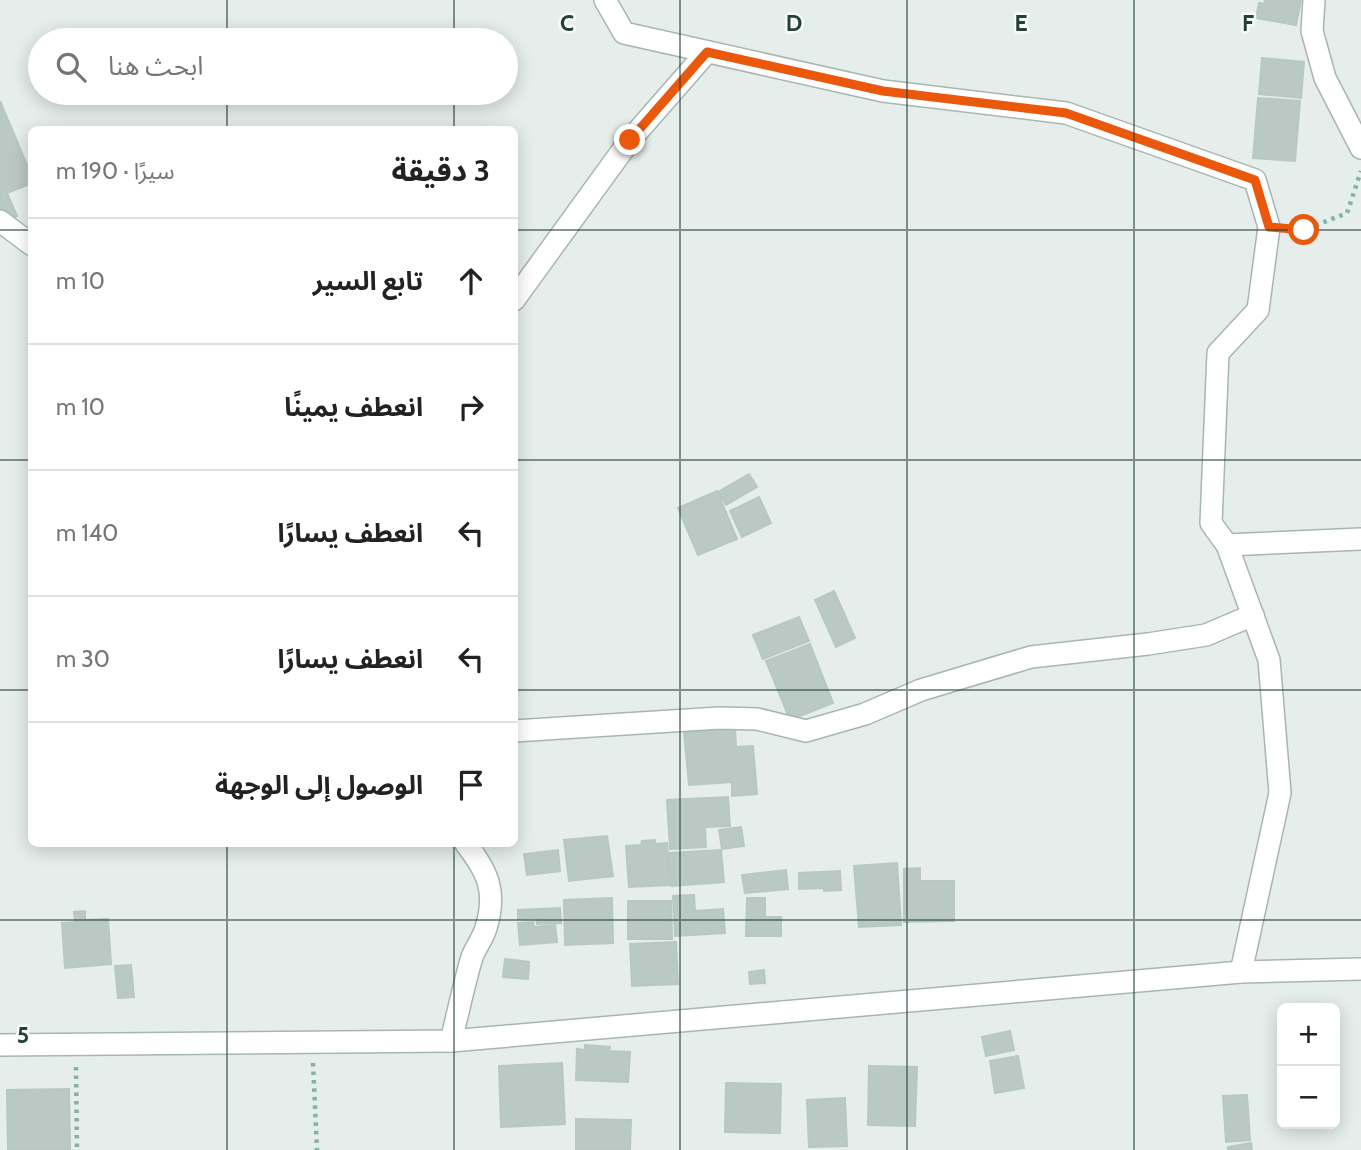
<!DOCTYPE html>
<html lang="ar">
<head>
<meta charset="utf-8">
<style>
	body { margin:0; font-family:Cabin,"Noto Sans Arabic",sans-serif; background:#f6f6f6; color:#222; direction:rtl }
	.controls { position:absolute; right:21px; bottom:21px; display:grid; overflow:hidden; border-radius:10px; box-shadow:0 4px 18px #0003 }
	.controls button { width:63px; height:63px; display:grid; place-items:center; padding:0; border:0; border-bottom:2px solid #e0e0e0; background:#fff; color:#222; font:35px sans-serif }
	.stop { position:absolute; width:21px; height:21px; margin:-16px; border:5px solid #ea580c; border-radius:50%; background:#fff }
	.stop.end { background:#ea580c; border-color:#fff; box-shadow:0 2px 7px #0008 }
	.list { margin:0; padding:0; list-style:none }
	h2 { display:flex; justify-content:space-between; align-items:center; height:91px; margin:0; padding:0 28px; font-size:30px }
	h2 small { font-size:23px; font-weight:400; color:#767676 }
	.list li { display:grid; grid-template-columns:46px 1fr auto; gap:21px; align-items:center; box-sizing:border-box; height:126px; padding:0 28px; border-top:2px solid #e0e0e0 }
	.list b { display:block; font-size:26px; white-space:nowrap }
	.list em { font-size:23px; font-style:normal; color:#767676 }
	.icon { flex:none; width:38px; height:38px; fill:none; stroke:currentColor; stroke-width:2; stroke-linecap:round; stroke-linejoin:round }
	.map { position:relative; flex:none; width:1361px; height:1150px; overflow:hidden; direction:ltr }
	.search { position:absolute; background:#fff; box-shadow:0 4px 18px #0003; left:28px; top:28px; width:490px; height:77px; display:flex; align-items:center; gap:18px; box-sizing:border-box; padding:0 24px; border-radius:38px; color:#767676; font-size:26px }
	.panel { position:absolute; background:#fff; box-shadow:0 4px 18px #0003; left:28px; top:126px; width:490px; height:721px; border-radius:10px; direction:rtl }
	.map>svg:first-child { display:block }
	.building { fill:#bac9c4; stroke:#b7c8c2; stroke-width:2 }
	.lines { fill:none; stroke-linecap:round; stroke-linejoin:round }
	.minor-casing { stroke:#a7b6b2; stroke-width:24 }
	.tertiary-casing { stroke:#a7b6b2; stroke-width:24 }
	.path { stroke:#85b1a6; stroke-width:4.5; stroke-dasharray:3.5 5; stroke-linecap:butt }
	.minor { stroke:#fff; stroke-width:21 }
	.tertiary { stroke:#fff; stroke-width:21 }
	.route { stroke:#ea580c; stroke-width:9 }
	.grid { fill:none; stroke:#24403a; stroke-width:2; stroke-opacity:0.55 }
	.grid-label { font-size:23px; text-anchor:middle; font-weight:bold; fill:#24403a; stroke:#f6faf8; stroke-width:5; stroke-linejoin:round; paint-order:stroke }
</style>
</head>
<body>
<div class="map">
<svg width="1361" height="1150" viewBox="0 0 1361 1150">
	<rect width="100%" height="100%" fill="#e5eeea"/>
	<g class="building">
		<path d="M1265 0H1301L1296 25 1256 18 1259 3 1264 4Z"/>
		<path d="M1262 58 1304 62 1301 98 1259 94Z"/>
		<path d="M1258 98 1300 101 1295 161 1253 158Z"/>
		<path d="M0 101 32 177V183L7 193 17 216 6 220 0 206Z"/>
		<path d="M749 474 757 487 726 505 718 492Z"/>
		<path d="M717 491 737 539 698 555 678 508Z"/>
		<path d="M759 497 771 523 742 537 730 511Z"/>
		<path d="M834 591 855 638 836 647 815 600Z"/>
		<path d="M799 617 809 641 763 659 753 635Z"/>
		<path d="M810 644 833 703 790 720 766 661Z"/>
		<path d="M735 728 736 747 753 746 757 794 732 796V782L689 785 684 732Z"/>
		<path d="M728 797 730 826 705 827 706 847 670 849 667 800Z"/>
		<path d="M741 827 744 846 722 849 719 830Z"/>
		<path d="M607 836 613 876 569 881 564 840Z"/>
		<path d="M655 840V844L667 843 670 885 629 887 626 846 641 845 642 841Z"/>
		<path d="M558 850 560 871 527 875 524 854Z"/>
		<path d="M721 850 724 882 671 886 669 853Z"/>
		<path d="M897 863 901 925 859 927 854 866Z"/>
		<path d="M920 868V881H954V921L904 922V869Z"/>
		<path d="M786 870 788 889 745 893 742 875Z"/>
		<path d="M840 871 841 890 824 891V888L799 889V873Z"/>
		<path d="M694 895 695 911 723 909 725 933 675 936 673 896Z"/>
		<path d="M612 898 613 943 565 945 564 900Z"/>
		<path d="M747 898H765V917H781V936H746Z"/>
		<path d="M628 901H671L672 939H628Z"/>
		<path d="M560 908 561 923 537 924 536 918 518 919V910Z"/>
		<path d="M85 911V920L108 919 111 964 65 968 62 923 75 922 74 912Z"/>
		<path d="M533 922 534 927 555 925 557 942 520 945 518 923Z"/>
		<path d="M676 942 678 984 632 986 630 944Z"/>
		<path d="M505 959 529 962 528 979 503 977Z"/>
		<path d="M131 965 134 997 118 998 115 966Z"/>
		<path d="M764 970 765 983 750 984 749 972Z"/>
		<path d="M1010 1031 1014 1050 986 1056 982 1037Z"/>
		<path d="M585 1045 610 1047 609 1051 630 1052 628 1082 576 1080 577 1049 585 1050Z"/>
		<path d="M1018 1056 1024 1088 995 1093 990 1061Z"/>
		<path d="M562 1063 565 1124 501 1127 499 1066Z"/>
		<path d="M869 1066 917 1067 915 1126 868 1125Z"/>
		<path d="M726 1083 781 1084 780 1133 725 1132Z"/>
		<path d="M69 1089 70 1150H8L7 1090Z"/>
		<path d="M1247 1095 1250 1140 1226 1142 1223 1096Z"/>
		<path d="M845 1098 847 1146 809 1147 807 1100Z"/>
		<path d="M576 1119 631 1120 630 1150H576Z"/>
		<path d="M1251 1143 1252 1150H1228V1147Z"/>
	</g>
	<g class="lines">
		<g class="minor-casing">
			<g id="minor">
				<path d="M605 0 624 33 883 91 1066 113 1255 180 1269 227 1258 310 1218 353 1211 523 1227 545 1269 660 1280 793 1241 972"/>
				<path d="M1314 0 1312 31 1325 78 1361 148"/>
				<path d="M0 221 32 245"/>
				<path d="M514 300 630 140 707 52"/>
				<path d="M1227 545 1361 539"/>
				<path d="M514 731 719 718 757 719 806 731 865 714 921 690 1031 657 1148 644 1206 635 1253 615"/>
				<path d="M451 1041C458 1013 464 984 472 957 476 947 483 938 486 928 497 892 488 872 466 844"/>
			</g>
		</g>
		<g class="tertiary-casing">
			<path id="tertiary" d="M0 1045 451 1041 1241 972 1361 969"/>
		</g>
		<g class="path">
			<path d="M1291 229 1304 230 1347 213 1361 171"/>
			<path d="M313 1063 317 1150"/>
			<path d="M76 1067 77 1150"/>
		</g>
		<use href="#minor" class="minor"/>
		<use href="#tertiary" class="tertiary"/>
	</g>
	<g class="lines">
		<path class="route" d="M630 140 707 52 883 91 1066 113 1255 180 1269 227 1304 230"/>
	</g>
	<path class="grid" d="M227 0V40M454 0V40M680 0V1150M907 0V1150M1134 0V1150M227 93V130M454 93V130M0 230H32M514 230H1361M0 460H32M514 460H1361M0 690H32M514 690H1361M227 844V1150M454 844V1150M0 920H1361"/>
	<g class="grid-label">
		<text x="567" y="31">C</text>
		<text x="794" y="31">D</text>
		<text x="1021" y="31">E</text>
		<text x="1248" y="31">F</text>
		<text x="23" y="1043">5</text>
	</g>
</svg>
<div class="controls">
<button>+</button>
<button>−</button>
</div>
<div class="stop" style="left:1304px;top:230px"></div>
<div class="stop end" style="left:630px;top:140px"></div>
<div class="search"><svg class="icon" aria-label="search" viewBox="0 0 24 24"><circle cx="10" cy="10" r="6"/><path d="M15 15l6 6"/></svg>ابحث هنا</div>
<section class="panel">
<h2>3 دقيقة<small>سيرًا · 190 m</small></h2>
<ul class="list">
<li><svg class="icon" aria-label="ahead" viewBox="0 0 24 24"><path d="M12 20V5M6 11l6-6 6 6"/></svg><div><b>تابع السير</b></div><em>10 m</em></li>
<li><svg class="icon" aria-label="right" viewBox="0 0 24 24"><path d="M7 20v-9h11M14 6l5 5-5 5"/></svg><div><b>انعطف يمينًا</b></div><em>10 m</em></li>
<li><svg class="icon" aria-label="left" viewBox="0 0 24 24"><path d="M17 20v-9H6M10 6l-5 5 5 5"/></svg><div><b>انعطف يسارًا</b></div><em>140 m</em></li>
<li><svg class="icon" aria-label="left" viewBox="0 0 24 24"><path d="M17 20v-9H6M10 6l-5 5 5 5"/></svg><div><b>انعطف يسارًا</b></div><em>30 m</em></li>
<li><svg class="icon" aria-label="arrive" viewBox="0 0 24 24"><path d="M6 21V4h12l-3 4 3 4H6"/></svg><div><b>الوصول إلى الوجهة</b></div></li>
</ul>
</section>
</div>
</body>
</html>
